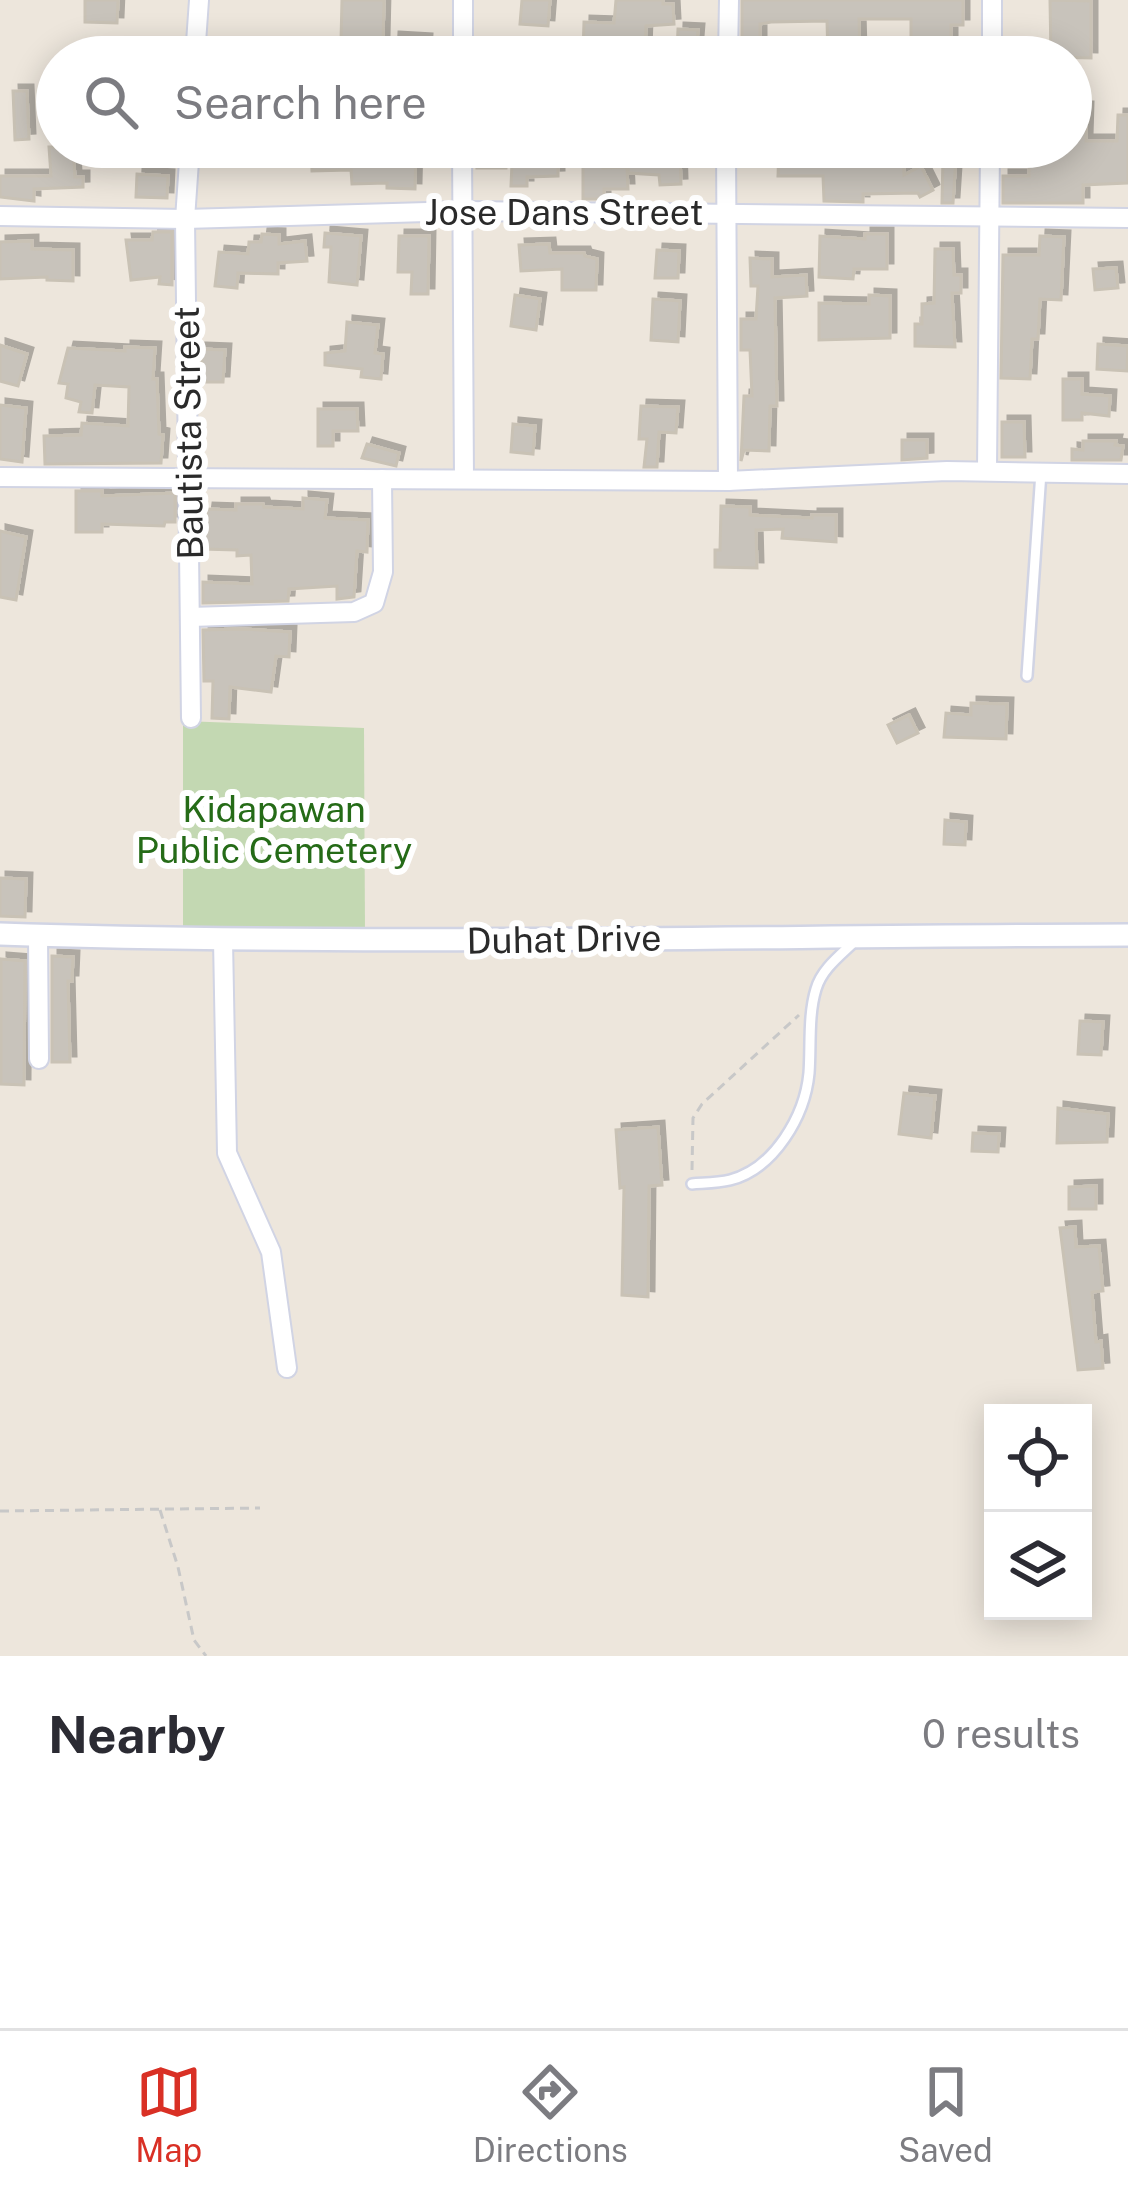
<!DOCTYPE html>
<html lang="en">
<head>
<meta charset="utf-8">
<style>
	body { margin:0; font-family:"Public Sans",sans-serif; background:#f2f2f3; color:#2b2b33 }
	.controls { position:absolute; right:36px; bottom:36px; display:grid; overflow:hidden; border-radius:0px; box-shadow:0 6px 30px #0003 }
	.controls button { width:108px; height:108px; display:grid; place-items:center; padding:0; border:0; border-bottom:3px solid #e1e1e2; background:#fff; color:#2b2b33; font:60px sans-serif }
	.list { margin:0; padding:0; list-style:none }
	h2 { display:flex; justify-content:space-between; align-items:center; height:156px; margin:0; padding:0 48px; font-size:51px }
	h2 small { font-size:39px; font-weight:400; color:#7c7c81 }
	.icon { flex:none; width:66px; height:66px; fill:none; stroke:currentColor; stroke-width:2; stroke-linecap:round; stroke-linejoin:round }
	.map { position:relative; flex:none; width:1128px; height:1656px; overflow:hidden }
	.search { position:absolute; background:#fff; box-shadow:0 6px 30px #0003; left:36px; right:36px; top:36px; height:132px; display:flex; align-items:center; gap:30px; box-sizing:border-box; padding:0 42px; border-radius:66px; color:#7c7c81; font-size:45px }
	.sheet { height:372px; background:#fff }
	nav { display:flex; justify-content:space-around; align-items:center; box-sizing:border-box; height:168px; border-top:3px solid #e1e1e2; background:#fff; font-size:33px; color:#7c7c81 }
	nav a { display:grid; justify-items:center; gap:6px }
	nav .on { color:#d93025 }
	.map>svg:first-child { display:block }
	.cemetery { fill:#c3d8b2 }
	.building { fill:#c8c3bb; stroke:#c9c2b5; stroke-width:3; filter:url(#shadow) }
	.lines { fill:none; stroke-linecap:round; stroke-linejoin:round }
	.service-casing { stroke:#d1d4e4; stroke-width:14 }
	.minor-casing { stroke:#d1d4e4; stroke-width:22 }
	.tertiary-casing { stroke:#d1d4e4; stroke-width:26 }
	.path { stroke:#c8c8c8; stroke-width:3; stroke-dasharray:9 6; stroke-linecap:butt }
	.service { stroke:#fff; stroke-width:9 }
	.minor { stroke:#fff; stroke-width:18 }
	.tertiary { stroke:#fff; stroke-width:21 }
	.labels { text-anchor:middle; stroke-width:12; stroke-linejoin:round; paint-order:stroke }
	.street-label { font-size:36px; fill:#2a2a2a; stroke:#fff }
	.park-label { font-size:36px; fill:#256b17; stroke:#fff }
</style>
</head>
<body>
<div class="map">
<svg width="1128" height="1656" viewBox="0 0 1128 1656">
	<defs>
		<filter id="shadow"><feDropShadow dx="6" dy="-6" stdDeviation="0" flood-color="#0004"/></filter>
	</defs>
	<rect width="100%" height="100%" fill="#ede6dc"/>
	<path class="cemetery" d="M183 721 364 728 365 932 183 930Z"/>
	<g class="building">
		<path d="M85 0H118L117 23 85 22Z"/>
		<path d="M342 0H384L383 43 341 41Z"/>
		<path d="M522 0H550L548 26 520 24Z"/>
		<path d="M616 0H663V4H673L674 24 646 26 645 55 583 53 584 22 614 23Z"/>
		<path d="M742 0H963V25H951V54L911 57V19H859L860 57H828L827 21 771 22 760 24V57H742Z"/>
		<path d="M1050 0 1091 1V58L1051 57Z"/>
		<path d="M678 29 698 30 696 55 677 54Z"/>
		<path d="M393 38 426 40 425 57H392Z"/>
		<path d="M13 91H27L29 139 15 140Z"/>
		<path d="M1071 108H1087L1086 141H1117L1118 115H1128V183L1083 185V203H1003V176H1029V150L1071 147Z"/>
		<path d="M49 147H73L75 177H83V187L34 189V201L0 197V176H51Z"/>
		<path d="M311 147H416L415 189 387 188V183L352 184 351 170 312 171Z"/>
		<path d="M478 147 507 148 506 168H477Z"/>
		<path d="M533 147H558V176L527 177V186H511L512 163 534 164Z"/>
		<path d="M629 147H648V154L680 153 681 184 660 185 659 175 628 173Z"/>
		<path d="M779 147H810V163L878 162 877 147H903L904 175 921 166 933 190 920 197 918 193 863 194V202L824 201 823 176H778Z"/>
		<path d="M602 150 603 168 627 167 628 189H604V199H583V151Z"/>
		<path d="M943 156 956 157 953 203H942Z"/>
		<path d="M137 174 168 176 167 198 136 197Z"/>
		<path d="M153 232H172V285L159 284 160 277 131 280 126 240H152Z"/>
		<path d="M325 233 361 236 357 285 329 282 331 247H324Z"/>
		<path d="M262 234 279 235V244L305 241 307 261 278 263V274L238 273 237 288 215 286 219 252 248 254 249 242H261Z"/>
		<path d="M865 234H887V269H854L853 279 819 277 820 236 865 239Z"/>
		<path d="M399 236H429L428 294H411L412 272H398Z"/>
		<path d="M1040 236 1064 237 1061 300 1040 299 1038 339H1032L1030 379 1001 378 1003 255H1039Z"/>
		<path d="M32 241V249L73 250V281L47 280V277L0 279V242Z"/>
		<path d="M549 244 550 253H584L585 256 597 259 596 290H562V269L521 271 519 245Z"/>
		<path d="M935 249H953L954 275H961V293H952L955 347 915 346V324H922V304L934 303Z"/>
		<path d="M657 250 679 251 678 278H655Z"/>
		<path d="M750 258 772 259V277L806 275 807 296 775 298 777 406H770L769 451 744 450 741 461 744 396H752L750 350H741V319H756L758 286H751Z"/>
		<path d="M1116 268 1118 288 1095 290 1093 269Z"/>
		<path d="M515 295 540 299 536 330 511 326Z"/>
		<path d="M869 295 890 296V338L819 340V303L869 304Z"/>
		<path d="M653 299 680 301 678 342 651 340Z"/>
		<path d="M347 322 378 325 375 353 383 354 381 379 361 377 362 369 325 365V353L345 351Z"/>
		<path d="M1098 344 1128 346 1127 371 1097 369Z"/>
		<path d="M0 345 27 354 18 386 0 381Z"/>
		<path d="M125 347 155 348 153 379H157L159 434 163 435 161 463 45 464 44 436 81 435 82 423 128 426 129 387 95 385 92 413 79 412 81 402 66 398 68 384 59 383 68 348 125 351Z"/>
		<path d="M200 349 225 350 223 382H205Z"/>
		<path d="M1063 379H1082V394L1110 396 1109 416 1082 413V420H1063Z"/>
		<path d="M0 405 26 408 22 462 0 459Z"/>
		<path d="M641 406 678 407 676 433 659 432 657 467H644L647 439H639Z"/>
		<path d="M318 409H357L358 431H333V446H318Z"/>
		<path d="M1002 422H1024L1025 457H1002Z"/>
		<path d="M513 424 535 426 533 454 511 452Z"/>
		<path d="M902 440H927V458L902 460Z"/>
		<path d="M1083 441H1116L1115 445 1123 446 1121 460H1072V449L1083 450Z"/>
		<path d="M367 444 399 453 396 466 362 458Z"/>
		<path d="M76 491H102V496L175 493V522H165L164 526 102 524V532H76Z"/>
		<path d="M303 498 327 500 325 518 368 520 367 552 357 551 354 597 337 599V586L289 589 288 601 203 603V582L252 584 251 555 237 556V550L202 549 207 509 236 510V504H263L264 507 303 509Z"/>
		<path d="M721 506 750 507V515L812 518V515H836V542L782 538 783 529 756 530 757 568 715 567V550H720Z"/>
		<path d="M0 531 26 537 16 600 0 597Z"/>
		<path d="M244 629 290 632 289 657 276 656 271 692 230 687 229 719 212 718 213 681H204L203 630Z"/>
		<path d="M971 703 1007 704 1006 739 944 737 946 713 971 715Z"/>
		<path d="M909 715 918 733 897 743 888 725Z"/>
		<path d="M945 820 966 822 965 845 944 844Z"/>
		<path d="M0 878 26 879 25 917 0 916Z"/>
		<path d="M52 956 73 957 72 981H68L70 1062H52Z"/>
		<path d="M1 959 25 961 24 1085 1 1084Z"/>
		<path d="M1080 1021 1103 1022 1101 1055 1078 1054Z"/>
		<path d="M904 1093 935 1096 931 1138 899 1134Z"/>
		<path d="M1058 1108 1108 1114 1107 1142 1057 1143Z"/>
		<path d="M658 1127 662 1185 649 1186 648 1297 622 1295 624 1187 620 1188 616 1130Z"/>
		<path d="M973 1133 999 1134 998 1152 972 1151Z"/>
		<path d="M1096 1186V1209H1069V1187Z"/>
		<path d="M1075 1227 1076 1247 1099 1246 1103 1291 1092 1292 1096 1342 1101 1341 1103 1368 1078 1370 1060 1228Z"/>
	</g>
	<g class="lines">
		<g class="service-casing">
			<g id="service">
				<path d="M1027 676 1041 472"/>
				<path d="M692 1184C704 1183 718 1183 730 1180 774 1169 805 1116 809 1073 811 1046 808 1015 816 989 822 968 842 954 857 939"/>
			</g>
		</g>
		<g class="minor-casing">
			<g id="minor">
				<path d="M195 57 199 0"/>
				<path d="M463 57V0"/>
				<path d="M728 57 729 0"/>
				<path d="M992 57V0"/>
				<path d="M190 147 185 219 191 718"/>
				<path d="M462 147 464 479"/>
				<path d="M726 147 728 481"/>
				<path d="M0 216 185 219 462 211 1128 218"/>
				<path d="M987 470 990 147"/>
				<path d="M0 477 728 481 947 471 1128 474"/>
				<path d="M190 617 354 612 374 603 383 572 382 479"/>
				<path d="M38 935 39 1059"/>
				<path d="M223 940 227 1153 271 1252 287 1368"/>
			</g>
		</g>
		<g class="tertiary-casing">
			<path id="tertiary" d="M0 934C376 946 752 936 1128 935"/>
		</g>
		<g class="path">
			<path d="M692 1170 693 1118 702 1104 799 1015"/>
			<path d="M160 1510 178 1567 194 1640 206 1656"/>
			<path d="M0 1511 260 1508"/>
		</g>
		<use href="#service" class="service"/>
		<use href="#minor" class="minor"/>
		<use href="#tertiary" class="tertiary"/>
	</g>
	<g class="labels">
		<g class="street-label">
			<text x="564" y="225">Jose Dans Street</text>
			<text transform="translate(188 433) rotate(-91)" y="13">Bautista Street</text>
			<text transform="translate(564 939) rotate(-1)" y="13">Duhat Drive</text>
		</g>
		<g class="park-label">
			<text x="274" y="822">Kidapawan<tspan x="274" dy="41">Public Cemetery</tspan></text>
		</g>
	</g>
</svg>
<div class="controls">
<button><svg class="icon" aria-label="locate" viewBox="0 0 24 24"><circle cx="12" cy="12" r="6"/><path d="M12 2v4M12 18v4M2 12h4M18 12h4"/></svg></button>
<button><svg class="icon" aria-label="layers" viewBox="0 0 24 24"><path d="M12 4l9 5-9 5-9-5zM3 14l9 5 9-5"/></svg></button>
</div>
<div class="search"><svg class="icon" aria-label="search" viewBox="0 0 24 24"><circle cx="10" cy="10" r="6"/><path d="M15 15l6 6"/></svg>Search here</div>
</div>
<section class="sheet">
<h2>Nearby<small>0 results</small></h2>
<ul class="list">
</ul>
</section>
<nav>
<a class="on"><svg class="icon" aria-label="map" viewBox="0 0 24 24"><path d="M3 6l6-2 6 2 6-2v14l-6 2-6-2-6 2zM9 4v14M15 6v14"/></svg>Map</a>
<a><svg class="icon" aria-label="directions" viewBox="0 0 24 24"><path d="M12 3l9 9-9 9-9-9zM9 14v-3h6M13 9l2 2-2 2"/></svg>Directions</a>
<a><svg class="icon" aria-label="saved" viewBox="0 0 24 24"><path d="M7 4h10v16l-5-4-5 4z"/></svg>Saved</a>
</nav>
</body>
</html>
